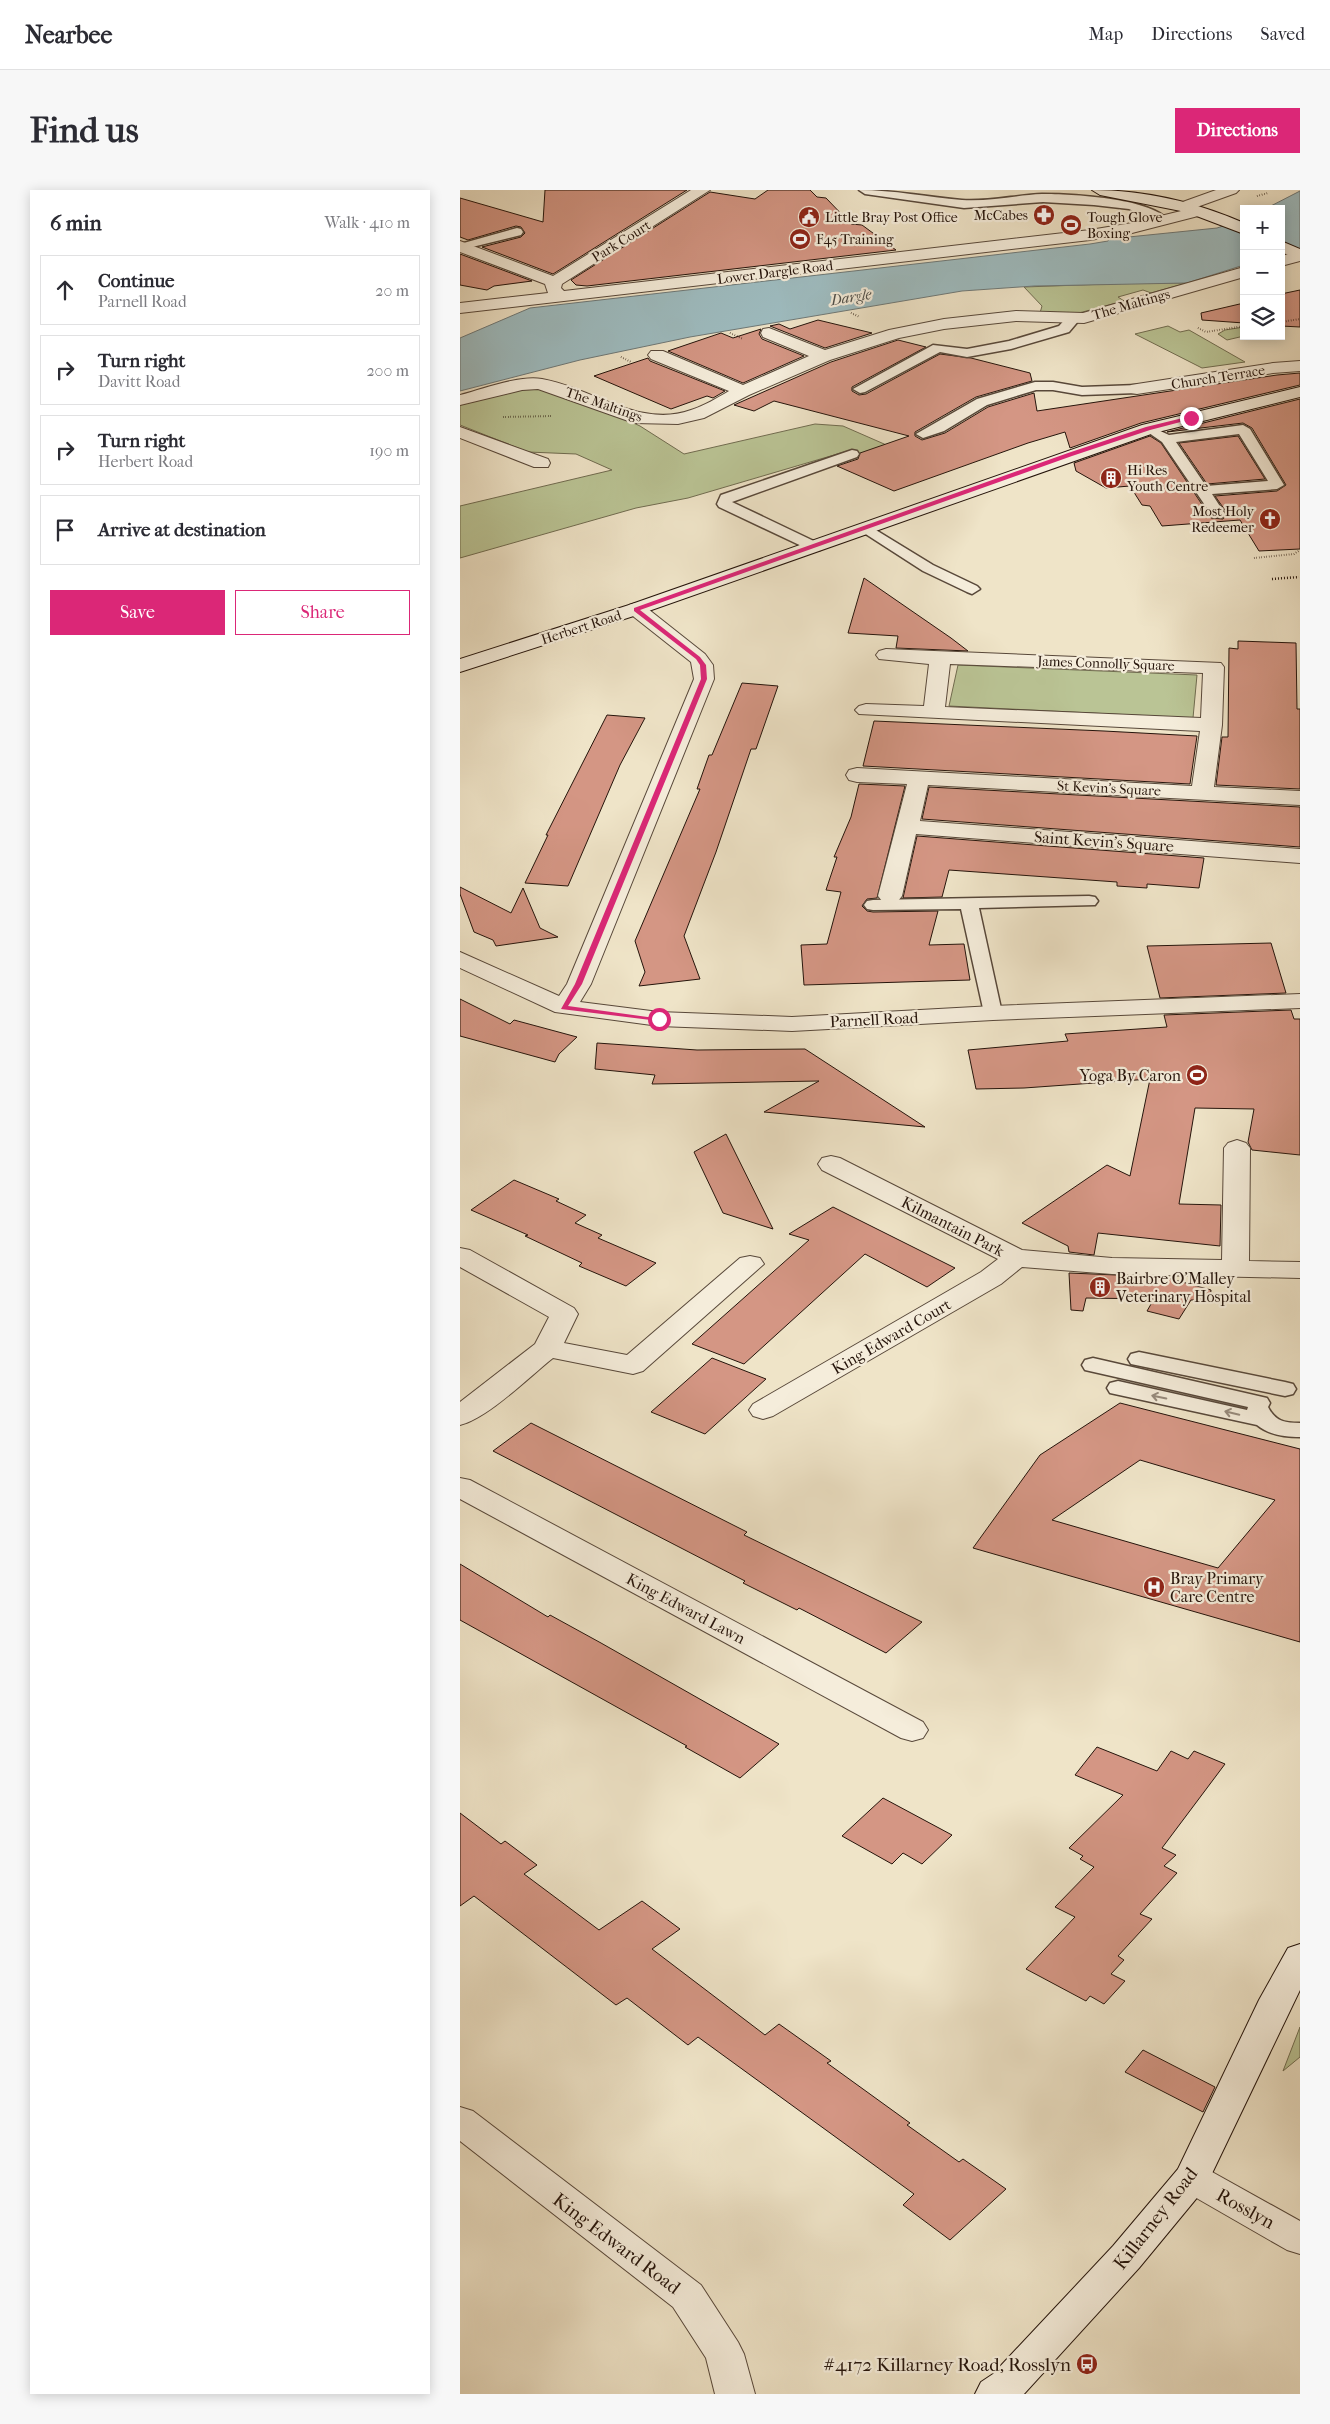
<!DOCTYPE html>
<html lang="en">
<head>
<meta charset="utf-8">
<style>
	body { margin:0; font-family:"IM FELL French Canon",serif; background:#f7f7f7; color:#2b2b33 }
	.controls { position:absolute; right:15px; top:15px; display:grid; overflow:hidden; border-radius:0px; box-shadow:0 2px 12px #0003 }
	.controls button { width:45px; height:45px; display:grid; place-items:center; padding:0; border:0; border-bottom:1px solid #e1e1e2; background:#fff; color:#2b2b33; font:25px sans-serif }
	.stop { position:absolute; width:15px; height:15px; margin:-11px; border:4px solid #db2777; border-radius:50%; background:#fff }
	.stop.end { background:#db2777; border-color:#fff; box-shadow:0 1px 5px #0008 }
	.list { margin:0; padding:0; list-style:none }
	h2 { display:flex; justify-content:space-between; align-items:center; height:65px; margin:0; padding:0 20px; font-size:21px }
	h2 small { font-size:16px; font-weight:400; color:#7c7c81 }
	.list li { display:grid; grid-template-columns:32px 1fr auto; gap:15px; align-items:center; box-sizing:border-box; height:70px; margin:0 10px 10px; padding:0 10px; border:1px solid #e1e1e2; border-radius:0px }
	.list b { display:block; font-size:19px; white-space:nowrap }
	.list p { margin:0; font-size:16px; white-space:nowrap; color:#7c7c81 }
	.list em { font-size:16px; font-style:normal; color:#7c7c81 }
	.actions { display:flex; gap:10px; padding:15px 20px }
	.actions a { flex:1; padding:11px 0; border:1px solid #db2777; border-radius:0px; text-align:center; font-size:18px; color:#db2777 }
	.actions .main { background:#db2777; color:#fff }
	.icon { flex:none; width:28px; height:28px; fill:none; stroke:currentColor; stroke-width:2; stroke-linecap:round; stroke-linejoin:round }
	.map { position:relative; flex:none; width:840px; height:2204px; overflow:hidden; border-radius:0px }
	header { display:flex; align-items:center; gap:30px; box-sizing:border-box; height:70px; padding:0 25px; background:#fff; border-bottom:1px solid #e1e1e2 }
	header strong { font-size:24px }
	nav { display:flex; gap:28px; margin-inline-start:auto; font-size:18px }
	.intro { display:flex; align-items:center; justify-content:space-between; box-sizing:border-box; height:120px; padding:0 30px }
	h1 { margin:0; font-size:35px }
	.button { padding:12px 22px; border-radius:0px; background:#db2777; color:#fff; font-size:18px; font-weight:700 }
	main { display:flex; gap:30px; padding:0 30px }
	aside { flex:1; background:#fff; border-radius:0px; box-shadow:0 2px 12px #0003 }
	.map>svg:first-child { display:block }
	.green { fill:#bac495; stroke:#706c50 }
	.water { fill:#9ebcc0; stroke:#6e7978 }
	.building { fill:#d49684; stroke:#25140b; fill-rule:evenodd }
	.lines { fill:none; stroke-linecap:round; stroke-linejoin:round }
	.lane-casing { stroke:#58483a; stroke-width:3 }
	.street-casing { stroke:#58483a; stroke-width:2 }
	.secondary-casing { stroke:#25140b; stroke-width:2 }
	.path-far1 { stroke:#25140b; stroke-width:2; stroke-dasharray:0.5 2; stroke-linecap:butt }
	.path { stroke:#25140b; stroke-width:2.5; stroke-dasharray:1 2; stroke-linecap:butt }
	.lane { fill:#f5eddb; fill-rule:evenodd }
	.street { fill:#f5eddb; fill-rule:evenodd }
	.secondary { fill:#f5eddb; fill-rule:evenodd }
	.oneway { stroke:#978b7d }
	.route { fill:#db2777 }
	.labels { text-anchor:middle; stroke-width:4.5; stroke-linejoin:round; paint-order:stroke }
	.far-poi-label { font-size:14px; fill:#25140b; stroke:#f5eddb; text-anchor:start }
	.far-street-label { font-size:14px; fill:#25140b; stroke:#f5eddb }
	.far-water-label { font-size:15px; font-style:italic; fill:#4f4f4a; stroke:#f5eddb }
	.street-label { font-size:16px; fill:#25140b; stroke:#f5eddb }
	.poi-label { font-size:16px; fill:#25140b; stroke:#f5eddb; text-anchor:start }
	.near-street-label { font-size:19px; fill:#25140b; stroke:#f5eddb }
	.near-poi-label { font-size:19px; fill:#25140b; stroke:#f5eddb; text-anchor:end }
</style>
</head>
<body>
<header>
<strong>Nearbee</strong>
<nav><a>Map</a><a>Directions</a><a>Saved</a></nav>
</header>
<div class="intro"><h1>Find us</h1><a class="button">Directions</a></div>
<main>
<aside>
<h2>6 min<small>Walk · 410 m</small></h2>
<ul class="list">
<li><svg class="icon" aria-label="ahead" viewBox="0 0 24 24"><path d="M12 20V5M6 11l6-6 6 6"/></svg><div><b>Continue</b><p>Parnell Road</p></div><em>20 m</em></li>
<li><svg class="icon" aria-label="right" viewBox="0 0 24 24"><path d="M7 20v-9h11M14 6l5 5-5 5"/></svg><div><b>Turn right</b><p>Davitt Road</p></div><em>200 m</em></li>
<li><svg class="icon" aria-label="right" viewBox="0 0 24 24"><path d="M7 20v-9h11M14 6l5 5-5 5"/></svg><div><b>Turn right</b><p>Herbert Road</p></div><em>190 m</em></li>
<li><svg class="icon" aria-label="arrive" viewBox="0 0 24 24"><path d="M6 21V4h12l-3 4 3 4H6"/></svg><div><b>Arrive at destination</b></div></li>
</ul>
<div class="actions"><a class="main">Save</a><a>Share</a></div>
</aside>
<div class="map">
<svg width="840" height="2204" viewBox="0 0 840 2204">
	<rect width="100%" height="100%" fill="#efe4c8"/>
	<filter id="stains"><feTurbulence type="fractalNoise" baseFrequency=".004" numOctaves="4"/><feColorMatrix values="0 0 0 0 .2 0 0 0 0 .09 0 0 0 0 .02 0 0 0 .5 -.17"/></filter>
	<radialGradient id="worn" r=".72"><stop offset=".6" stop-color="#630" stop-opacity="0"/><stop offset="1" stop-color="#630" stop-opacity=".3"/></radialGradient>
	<g class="green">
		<path d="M676 93H727L691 103 683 100 658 107 664 111 615 124 580 123 582 116 564 97Z"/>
		<path d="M708 136 720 142 729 140 785 172 742 178 675 144Z"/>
		<path d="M784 137V146L767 150 758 144 765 140Z"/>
		<path d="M65 199H85L163 228 180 236 224 264 355 234 383 236 431 257 403 266 391 260 228 308 176 318 0 368V316L152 280 116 264 68 262 0 235V215Z"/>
		<path d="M498 475 737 485 733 528 489 516Z"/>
		<path d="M840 1837V1867L823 1881Z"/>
	</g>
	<g class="water">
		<path d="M840 1V61L821 65V19H805Z"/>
		<path d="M784 29V75L727 93 574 96 502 101 230 147 120 170 0 201V148L70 118 630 54 648 51 649 49 757 38Z"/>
	</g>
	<g class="building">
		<path d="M85 0H227L93 84 22 57 61 47 65 43 61 37 56 36 8 50 0 47V8L83 32Z"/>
		<path d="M308 0H350L357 7 366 8 391 34 402 35 436 60 127 96 116 95 111 90 250 2 295 9Z"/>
		<path d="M0 64 72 91 34 96 27 100 0 95Z"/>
		<path d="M840 100V137L821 136V104Z"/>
		<path d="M784 113V133L742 130 741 123Z"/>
		<path d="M358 130 412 143 365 158 310 136 319 134 330 139Z"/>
		<path d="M301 139 299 144 302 149 344 166 283 193 208 161 261 143 273 148Z"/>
		<path d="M438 150 466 157 392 197V201L399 205 406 204 480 164 511 168 570 183 572 191 516 207 455 242V246L462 250 485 243 528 217 574 203 577 221 817 185 840 183V195L681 233 610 258 605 242 568 253 434 301 377 276 398 269 400 263 449 246 314 211 294 221 274 215 371 172Z"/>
		<path d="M188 168 190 171 265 201 253 208 247 206 211 219 134 186Z"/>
		<path d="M840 209V359L799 361 780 330 702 336 690 316 682 315 670 296 646 298 616 281 614 273 690 246 701 253 751 328 763 329 767 323 755 306 817 301 826 295 792 238 783 233 707 242Z"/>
		<path d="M778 246 805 289 747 294 719 253Z"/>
		<path d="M404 388 491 448 508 461 436 458 438 446 388 443Z"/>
		<path d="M778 451 836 453 837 519H840V599L756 595 762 547H768L769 458 778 459Z"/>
		<path d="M282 493 318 496 296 559H291L256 662 224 746 240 789 179 796 185 782 175 751 240 599H237L249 565H252Z"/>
		<path d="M147 525 185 528 160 575 108 696 65 693 88 645H86Z"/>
		<path d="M414 531 644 541 737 546 730 594 403 576Z"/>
		<path d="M399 594 445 596 417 708 407 709 402 716 407 721 413 722 478 721 469 755 504 754 510 790 344 795 341 755 367 754 381 702 366 700 377 667H374L391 627Z"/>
		<path d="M469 597 840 617V657L462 629Z"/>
		<path d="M457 646 744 668 739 698 687 694V698L657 696V692L489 680 482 707 443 708Z"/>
		<path d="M0 697 51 723 63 698 80 738 98 747 36 756 33 750 14 742 0 704Z"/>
		<path d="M811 753 826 803 700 808 687 756Z"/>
		<path d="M0 809 50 834 54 830 117 847 99 864 95 872 0 846Z"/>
		<path d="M831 820 834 829H840V965L792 960 788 952 794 919 735 918 719 1014 761 1015 760 1056 638 1043 634 1065 609 1062 608 1056 562 1033 647 975 670 986 690 889 564 898 516 899 508 860 608 851 605 844 707 837 704 825Z"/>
		<path d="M137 853 237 860 345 859 465 937 304 922 359 891 192 894 195 885 135 879Z"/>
		<path d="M266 944 313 1039 263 1023 234 962Z"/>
		<path d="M54 990 99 1009 96 1011 126 1025 115 1033 142 1045 138 1048 196 1073 166 1096 119 1076 122 1073 65 1046 68 1045 11 1020Z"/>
		<path d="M373 1017 495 1078 467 1097 405 1064 284 1174 232 1154 349 1050 329 1044Z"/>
		<path d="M609 1083 704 1087 751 1100 750 1110H731L719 1129 687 1121 694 1109 626 1108 623 1121 611 1120Z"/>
		<path d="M252 1168 306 1189 245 1244 191 1222Z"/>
		<path d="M660 1213 840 1259V1452L513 1358 580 1265ZM680 1270 815 1310 758 1378 592 1330Z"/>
		<path d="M71 1233 287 1342 284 1345 462 1432 426 1463 339 1418 337 1420 283 1393 285 1391 33 1261Z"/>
		<path d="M0 1374 88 1427 90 1425 141 1453 319 1554 280 1588 225 1557 227 1556 0 1430Z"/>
		<path d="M637 1557 697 1581 711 1561 728 1569 734 1561 765 1574 702 1658 716 1665 704 1676 717 1683 680 1724 692 1729 658 1766 664 1770 651 1784 665 1791 644 1814 630 1806 626 1811 566 1779 615 1727 595 1717 634 1677 620 1669 623 1666 609 1658 663 1605 615 1585Z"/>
		<path d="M423 1608 492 1645 462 1674 443 1663 432 1674 382 1646Z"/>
		<path d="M0 1623 41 1654 45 1651 77 1675 64 1684 139 1740 182 1711 220 1739 192 1759 305 1845 319 1834 371 1871 367 1873 450 1933 447 1935 499 1972 503 1969 546 1999 490 2050 443 2015 454 2004 238 1847 228 1855 167 1808 156 1815 14 1706 0 1716Z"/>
		<path d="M683 1860 755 1897 743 1922 665 1882Z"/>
	</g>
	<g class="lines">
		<g class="lane-casing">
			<g id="lane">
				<path d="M399 0C434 0 467 7 502 10 528 12 556 5 582 4 611 4 690 8 708 30L702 34 669 19 634 15 583 12 504 18 405 4Z"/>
				<path d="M57 38 61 39 63 42 61 45 0 60V54Z"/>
				<path d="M613 125 620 129 609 142 551 159 507 167 480 162 405 202 400 203 393 199 473 155 507 159 549 151 599 136 608 126Z"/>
				<path d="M575 192H593L622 197 677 195 684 199 677 203 622 205 593 200H576L527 215 484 241 463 248 456 244 517 209Z"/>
				<path d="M783 235 790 239 824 295 817 299 752 304 765 324 763 327H753L702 252 689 243 696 239 709 245ZM779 244 808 291 746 296 716 252Z"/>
				<path d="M392 260 397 261 399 264 397 267 272 312 360 354 362 357 360 360H350L259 317 257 314 261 305Z"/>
				<path d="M406 334 473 375 517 396 520 399 512 404 507 402 463 381 401 341 399 338 401 335Z"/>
				<path d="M629 706 635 707 638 711 635 715 519 718 542 823 540 827H526L524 823 501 719 413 720 407 719 404 715 407 711 413 710Z"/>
				<path d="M679 1162 825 1192 833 1194 836 1199 833 1204 825 1206 671 1174 668 1169 671 1164Z"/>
				<path d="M633 1168 807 1208 810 1213 808 1217C815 1231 824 1233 840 1233V1247C825 1247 809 1245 797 1235L650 1203 647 1198 650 1193 658 1191 787 1220 788 1217 625 1180 622 1175 625 1170Z"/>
			</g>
		</g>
		<g class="street-casing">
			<g id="street">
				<path d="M231 0H250L102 94 101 98 104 101 630 40 672 33 721 21 715 17 717 14 756 0H779L776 3 737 17 744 22 742 25 672 43 630 50 0 123V113L88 103 85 94 0 62V51L93 86Z"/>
				<path d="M840 61V71L821 76V66Z"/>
				<path d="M784 77V87L624 133 556 131 484 139 439 148 370 170 289 205 244 228 218 234 174 233 78 199 62 200 0 215V205C23 199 59 185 82 189 131 197 179 239 231 220 244 216 257 208 269 201L191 169 188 165 191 161H203L283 195 349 166 303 147 301 143 303 139 309 138 365 160 429 140 484 129 556 121 623 123Z"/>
				<path d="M840 171V181L813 183 677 204 671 203 668 199 671 195 677 194 813 173Z"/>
				<path d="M0 237 88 269 90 273 88 277H74L0 248Z"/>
				<path d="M176 413 183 415 245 464 253 475 254 489 131 794 120 812 199 822 332 827 533 816 840 804V818L533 830 332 841 199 836 95 822 0 778V762L99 806 107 794 234 489 231 472 169 423 166 419 169 415Z"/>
				<path d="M426 459 761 473 764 477 762 535 754 597 840 601V615L468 595 460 631 840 659V673L456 644 442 706 438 711 430 713 422 711 418 706 447 594 397 592 389 590 386 585 389 580 397 578 732 596 740 541 399 524 395 520 399 516 406 514 464 516 469 474 419 469 416 465 419 461ZM490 474 743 483 741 528 485 517Z"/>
				<path d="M777 950 786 953 790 958 789 1071 840 1072V1088L652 1084 562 1077 541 1094 313 1226 303 1229 293 1226 289 1220 293 1214 521 1082 538 1069 362 980 358 974 362 968 371 966 380 968 562 1060 652 1068 762 1070 764 958 768 953Z"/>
				<path d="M0 1058 10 1060 114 1118 118 1124 104 1153 167 1165 280 1068 290 1066 300 1068 304 1074 183 1181 173 1184 93 1168C69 1187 28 1228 0 1235V1212L75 1154 89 1127 0 1077Z"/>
				<path d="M0 1288 10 1290 463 1532 468 1540 463 1548 452 1551 441 1548 0 1309Z"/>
				<path d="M0 1917 13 1921 241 2095 278 2152 284 2164 295 2204H255L246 2168 213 2117 0 1951Z"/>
				<path d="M732 1973 745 1978 840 2031V2064L827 2060 719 1998 713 1988 719 1978Z"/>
			</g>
		</g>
		<g class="secondary-casing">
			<g id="secondary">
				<path d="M632 0C684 0 736 12 784 33V44L726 22 640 5Z"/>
				<path d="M821 51 840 59V70L821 62Z"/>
				<path d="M840 197V207L694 243 183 423 0 482V469L169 415 682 235Z"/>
				<path d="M840 1754V1800L745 1998 679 2078 564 2204H515L521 2192 533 2184 653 2056 718 1979 799 1810 828 1758Z"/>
			</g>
		</g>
		<g class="path-far1">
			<path d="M797 6 808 3"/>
			<path d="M391 123 400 127"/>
			<path d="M821 132 840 129"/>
			<path d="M738 138 746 142 784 136"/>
			<path d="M270 143 283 149"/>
			<path d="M161 167 171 172"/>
			<path d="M43 227 92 226"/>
			<path d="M794 368 834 364 840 360"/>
		</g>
		<path class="path" d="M812 389 839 387"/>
		<use href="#lane" class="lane"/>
		<use href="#street" class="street"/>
		<use href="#secondary" class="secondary"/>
	</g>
	<defs><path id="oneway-shaft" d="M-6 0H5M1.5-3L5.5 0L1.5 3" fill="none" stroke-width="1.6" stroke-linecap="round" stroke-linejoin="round" transform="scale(1.25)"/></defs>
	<g class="oneway">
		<use href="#oneway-shaft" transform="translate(699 1207) rotate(-168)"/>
		<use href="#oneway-shaft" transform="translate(772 1223) rotate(-167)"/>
	</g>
	<path class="route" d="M731 226 732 229 690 240 612 266 180 420 240 467 246 475 247 489 122 794 108 816 202 829 199 831 101 819 115 794 241 489 240 475 236 469 174 421V418L608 263 686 237Z"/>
	<defs>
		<g id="pharmacy-disc" transform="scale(1.125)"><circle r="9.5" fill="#8f2418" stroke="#f5eddb"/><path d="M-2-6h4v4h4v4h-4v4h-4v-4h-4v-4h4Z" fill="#fff"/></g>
		<g id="civic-disc" transform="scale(1.125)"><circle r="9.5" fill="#8f2418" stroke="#f5eddb"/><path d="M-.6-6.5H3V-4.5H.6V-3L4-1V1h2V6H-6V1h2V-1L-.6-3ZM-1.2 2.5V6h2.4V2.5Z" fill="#fff"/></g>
		<g id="stadium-disc" transform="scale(1.125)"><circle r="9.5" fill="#8f2418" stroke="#f5eddb"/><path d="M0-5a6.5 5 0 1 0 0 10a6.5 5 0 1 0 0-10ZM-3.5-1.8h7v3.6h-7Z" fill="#fff"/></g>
		<g id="building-disc" transform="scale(1.125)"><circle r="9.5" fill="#8f2418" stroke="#f5eddb"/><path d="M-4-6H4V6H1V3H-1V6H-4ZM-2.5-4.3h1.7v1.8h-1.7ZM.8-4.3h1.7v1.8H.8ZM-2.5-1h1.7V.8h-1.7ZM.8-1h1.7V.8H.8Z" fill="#fff"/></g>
		<g id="church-disc" transform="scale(1.125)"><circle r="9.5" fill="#8f2418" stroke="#f5eddb"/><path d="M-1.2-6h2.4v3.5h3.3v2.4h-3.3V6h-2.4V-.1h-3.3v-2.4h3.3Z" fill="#fff"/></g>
		<g id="hospital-disc" transform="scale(1.125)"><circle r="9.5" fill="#8f2418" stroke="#f5eddb"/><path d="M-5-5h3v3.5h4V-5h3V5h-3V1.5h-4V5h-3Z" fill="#fff"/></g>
		<g id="bus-disc" transform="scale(1.125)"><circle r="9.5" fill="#8f2418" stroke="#f5eddb"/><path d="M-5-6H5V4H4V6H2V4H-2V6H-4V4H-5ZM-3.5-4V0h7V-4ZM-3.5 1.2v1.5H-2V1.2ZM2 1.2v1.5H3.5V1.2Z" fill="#fff"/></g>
	</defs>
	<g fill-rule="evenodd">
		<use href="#pharmacy-disc" x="584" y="25"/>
		<use href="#civic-disc" x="349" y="27"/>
		<use href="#stadium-disc" x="611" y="35"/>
		<use href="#stadium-disc" x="340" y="49"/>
		<use href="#building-disc" x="651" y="288"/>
		<use href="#church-disc" x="810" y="329"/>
		<use href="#stadium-disc" x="737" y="885"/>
		<use href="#building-disc" x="640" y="1097"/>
		<use href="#hospital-disc" x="694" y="1397"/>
		<use href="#bus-disc" x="627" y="2174"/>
	</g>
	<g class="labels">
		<g class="far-poi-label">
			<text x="568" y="30" text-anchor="end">McCabes</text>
			<text x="365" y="32">Little Bray Post Office</text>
			<text x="627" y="32">Tough Glove<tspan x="627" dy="16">Boxing</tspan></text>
			<text x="356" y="54">F45 Training</text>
			<text x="667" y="285">Hi Res<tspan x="667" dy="16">Youth Centre</tspan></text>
			<text x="794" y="326" text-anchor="end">Most Holy<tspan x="794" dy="16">Redeemer</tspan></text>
		</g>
		<g class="far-street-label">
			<text transform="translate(161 51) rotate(-32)" y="5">Park Court</text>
			<text transform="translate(315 82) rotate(-7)" y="5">Lower Dargle Road</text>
			<text transform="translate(671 114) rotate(-16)" y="5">The Maltings</text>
			<text transform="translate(758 187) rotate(-9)" y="5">Church Terrace</text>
			<text transform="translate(144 214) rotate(19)" y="5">The Maltings</text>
			<text transform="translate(121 437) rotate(-18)" y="5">Herbert Road</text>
			<text transform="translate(646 473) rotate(2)" y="5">James Connolly Square</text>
			<text transform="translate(649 598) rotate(3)" y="5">St Kevin's Square</text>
		</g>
		<g class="far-water-label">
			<text transform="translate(391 107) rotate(-9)" y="5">Dargle</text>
		</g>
		<g class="street-label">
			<text transform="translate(644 651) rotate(4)" y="6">Saint Kevin's Square</text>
			<text transform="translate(414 829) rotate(-3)" y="6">Parnell Road</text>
			<text transform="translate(493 1036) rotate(27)" y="6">Kilmantain Park</text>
			<text transform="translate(431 1146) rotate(-30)" y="6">King Edward Court</text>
			<text transform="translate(226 1418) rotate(28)" y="6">King Edward Lawn</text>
		</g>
		<g class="poi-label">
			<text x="721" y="891" text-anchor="end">Yoga By Caron</text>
			<text x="656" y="1094">Bairbre O'Malley<tspan x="656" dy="18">Veterinary Hospital</tspan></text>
			<text x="710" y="1394">Bray Primary<tspan x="710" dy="18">Care Centre</tspan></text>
		</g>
		<g class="near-street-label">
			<text transform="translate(786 2018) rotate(29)" y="7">Rosslyn</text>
			<text transform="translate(695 2028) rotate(-52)" y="7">Killarney Road</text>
			<text transform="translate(157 2053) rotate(37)" y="7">King Edward Road</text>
		</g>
		<g class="near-poi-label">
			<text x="611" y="2181">#4172 Killarney Road, Rosslyn</text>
		</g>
	</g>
	<rect width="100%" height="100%" filter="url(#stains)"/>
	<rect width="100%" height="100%" fill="url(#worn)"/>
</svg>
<div class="controls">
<button>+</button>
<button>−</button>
<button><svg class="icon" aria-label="layers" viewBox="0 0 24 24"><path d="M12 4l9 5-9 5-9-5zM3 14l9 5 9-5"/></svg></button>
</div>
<div class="stop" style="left:199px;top:829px"></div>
<div class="stop end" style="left:731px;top:228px"></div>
</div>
</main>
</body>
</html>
